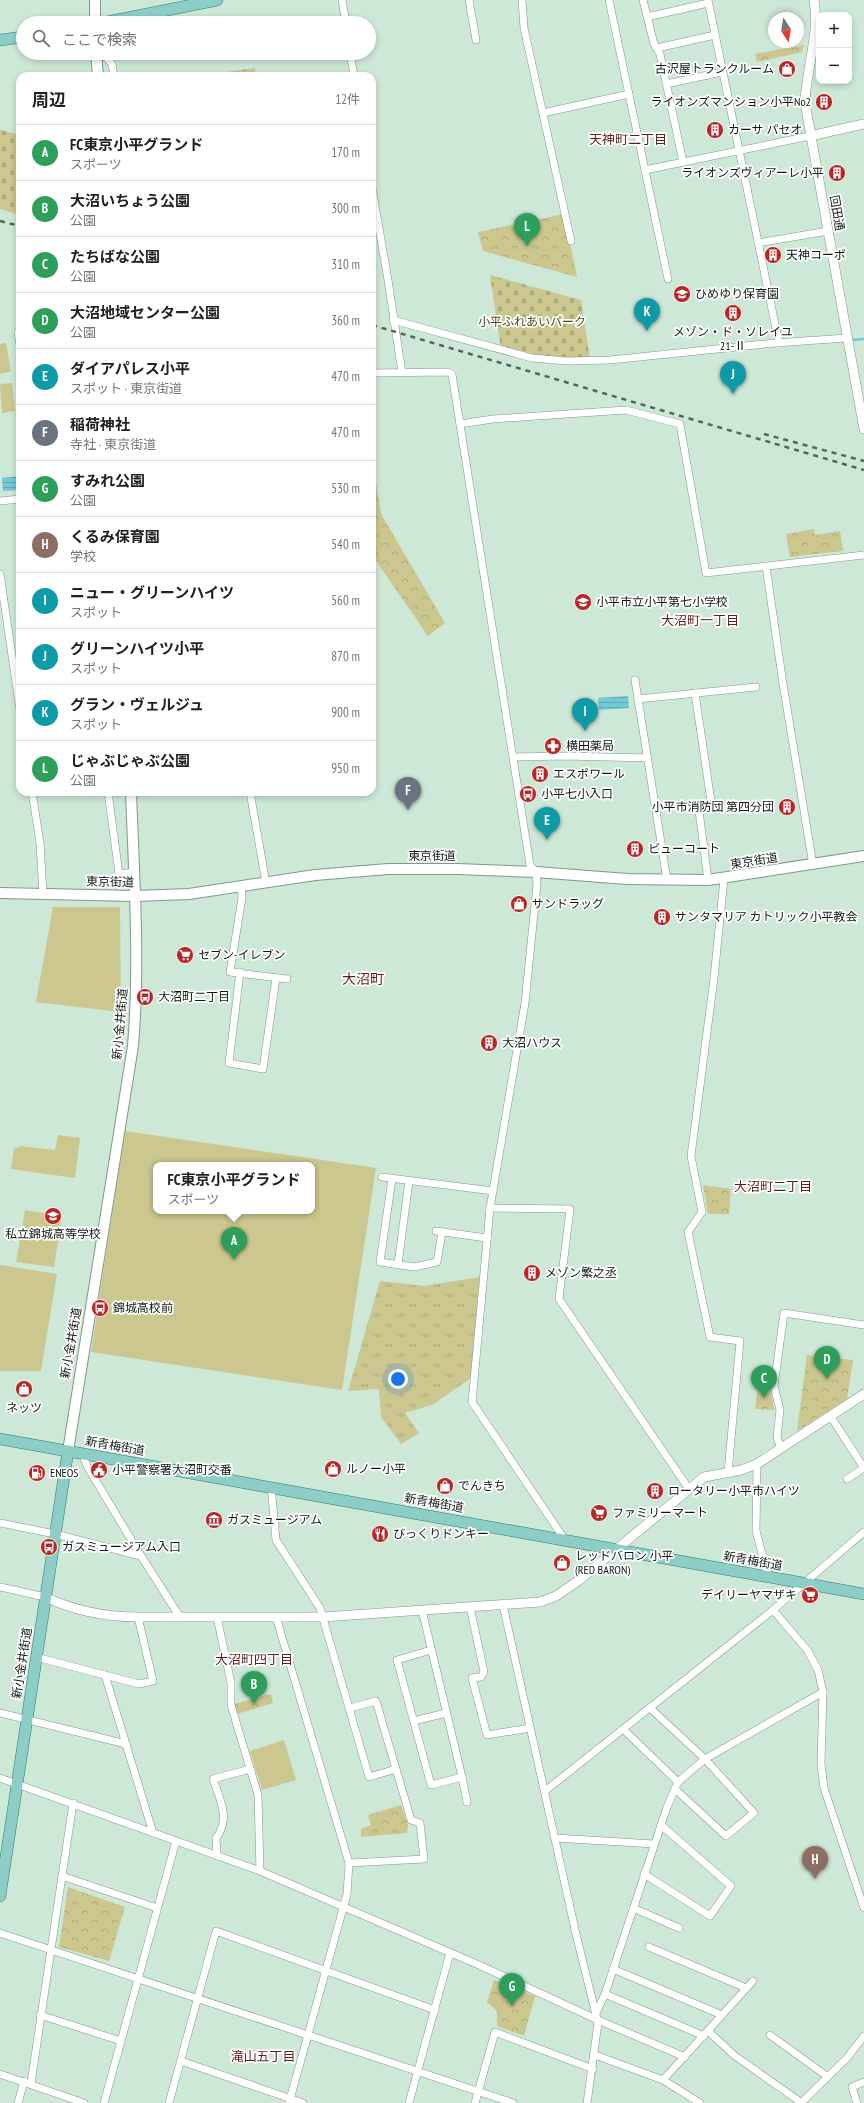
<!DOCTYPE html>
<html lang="ja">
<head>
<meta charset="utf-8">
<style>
	body { margin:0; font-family:"PT Sans Narrow","Noto Sans JP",sans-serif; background:#f2f2f2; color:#202124 }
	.controls { position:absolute; right:12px; top:12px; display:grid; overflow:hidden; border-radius:8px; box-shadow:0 2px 6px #0003 }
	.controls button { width:36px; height:36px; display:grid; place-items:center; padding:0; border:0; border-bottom:1px solid #e0e0e0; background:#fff; color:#202124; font:20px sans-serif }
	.compass { position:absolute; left:768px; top:12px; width:36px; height:36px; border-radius:50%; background:#fff; box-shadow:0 2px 6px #0003; rotate:168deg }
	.you { position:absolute; left:398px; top:1379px; width:14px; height:14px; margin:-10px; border:3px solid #fff; border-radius:50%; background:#1a73e8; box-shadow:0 0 0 6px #1a73e833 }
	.badge { display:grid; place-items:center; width:26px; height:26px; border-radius:50%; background:#0f766e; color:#fff; font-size:13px; font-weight:700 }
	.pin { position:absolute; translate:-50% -33px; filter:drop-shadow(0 1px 2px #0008) }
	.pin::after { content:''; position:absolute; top:21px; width:14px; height:12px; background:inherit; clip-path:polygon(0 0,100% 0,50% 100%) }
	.popup { position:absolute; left:153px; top:1162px; width:162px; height:52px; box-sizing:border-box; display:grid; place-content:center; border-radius:8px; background:#fff; filter:drop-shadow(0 1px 3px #0005); font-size:13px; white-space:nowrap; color:#757577 }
	.popup b { font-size:15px; color:#202124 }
	.popup::after { content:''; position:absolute; left:50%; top:100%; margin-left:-8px; border:8px solid transparent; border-top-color:#fff }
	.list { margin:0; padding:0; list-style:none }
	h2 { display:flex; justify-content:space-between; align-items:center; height:52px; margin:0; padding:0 16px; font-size:17px }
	h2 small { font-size:13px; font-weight:400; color:#757577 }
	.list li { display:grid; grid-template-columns:26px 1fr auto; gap:12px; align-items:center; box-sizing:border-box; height:56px; padding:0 16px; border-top:1px solid #e0e0e0 }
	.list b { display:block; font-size:15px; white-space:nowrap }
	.list p { margin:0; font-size:13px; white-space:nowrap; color:#757577 }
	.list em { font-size:13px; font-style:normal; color:#757577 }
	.icon { flex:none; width:22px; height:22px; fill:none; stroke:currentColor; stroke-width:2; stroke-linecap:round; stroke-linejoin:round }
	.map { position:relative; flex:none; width:864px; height:2103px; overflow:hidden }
	.search { position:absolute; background:#fff; box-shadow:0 2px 6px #0003; left:16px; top:16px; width:360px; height:44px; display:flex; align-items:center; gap:10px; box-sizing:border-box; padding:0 14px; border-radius:22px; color:#757577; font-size:15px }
	.panel { position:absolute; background:#fff; box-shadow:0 2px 6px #0003; left:16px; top:72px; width:360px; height:724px; border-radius:12px }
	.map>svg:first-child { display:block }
	.grass { fill:url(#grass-tufts) }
	.forest { fill:url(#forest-crowns) }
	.cemetery { fill:url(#cemetery-stones) }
	.pitch { fill:#cbc78f; fill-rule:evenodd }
	.water { fill:url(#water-rules) }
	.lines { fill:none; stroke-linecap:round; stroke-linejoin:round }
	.stream { stroke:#73c8d5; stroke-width:2.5 }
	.minor-casing { stroke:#809988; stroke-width:8 }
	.tertiary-casing { stroke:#809988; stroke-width:10 }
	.secondary-casing { stroke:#809988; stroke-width:12 }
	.primary-casing { stroke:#2f7a6e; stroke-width:12 }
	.minor { stroke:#fff; stroke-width:7 }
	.tertiary { stroke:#fff; stroke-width:9 }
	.secondary { stroke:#fff; stroke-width:10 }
	.primary { stroke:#8ccec5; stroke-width:11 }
	.rail { stroke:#55655b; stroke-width:2.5; stroke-dasharray:5 5; stroke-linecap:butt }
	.labels { text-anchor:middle; stroke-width:3.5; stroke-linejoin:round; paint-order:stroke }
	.poi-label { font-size:12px; fill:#101a14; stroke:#fff; text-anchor:start }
	.street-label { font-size:12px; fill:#101a14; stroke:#fff }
	.park-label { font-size:12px; fill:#504b1a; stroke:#fff }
	.neighbourhood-label { font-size:13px; fill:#621e1a; stroke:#fff }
	.quarter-label { font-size:14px; fill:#621e1a; stroke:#fff }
</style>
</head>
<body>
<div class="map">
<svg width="864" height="2103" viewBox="0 0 864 2103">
	<defs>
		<pattern id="grass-tufts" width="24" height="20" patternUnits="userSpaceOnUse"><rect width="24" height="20" fill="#cbc78f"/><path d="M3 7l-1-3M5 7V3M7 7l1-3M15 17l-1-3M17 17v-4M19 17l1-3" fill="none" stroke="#adaa7a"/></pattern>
		<pattern id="forest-crowns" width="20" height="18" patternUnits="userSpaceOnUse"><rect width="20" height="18" fill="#cbc78f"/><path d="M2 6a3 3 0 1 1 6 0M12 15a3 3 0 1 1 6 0" fill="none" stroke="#adaa7a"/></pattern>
		<pattern id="cemetery-stones" width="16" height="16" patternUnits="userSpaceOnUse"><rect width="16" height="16" fill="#cbc78f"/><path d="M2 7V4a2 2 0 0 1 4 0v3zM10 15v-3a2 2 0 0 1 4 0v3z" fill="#adaa7a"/></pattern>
		<pattern id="water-rules" width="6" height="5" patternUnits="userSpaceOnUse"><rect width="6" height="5" fill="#73c8d5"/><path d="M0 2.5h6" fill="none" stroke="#62abb6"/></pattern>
	</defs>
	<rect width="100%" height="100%" fill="#cde8d6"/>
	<path class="grass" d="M480 1277 471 1378 432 1405 405 1413 419 1433 401 1444 381 1417 379 1389 348 1391 380 1281 424 1286Z"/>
	<g class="forest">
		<path d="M804 45 802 52 757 62 755 54Z"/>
		<path d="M564 214 577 277 483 251 478 232Z"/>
		<path d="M372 457 381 514 445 623 428 636 372 555Z"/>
		<path d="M814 529 815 535 840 531 843 551 790 557 786 534Z"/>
		<path d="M703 1185 731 1189 729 1214H708Z"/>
		<path d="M807 1355 853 1360 847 1399 797 1431Z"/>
		<path d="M758 1386 770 1388 774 1410 755 1409Z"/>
		<path d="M271 1694 273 1703 237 1714 234 1704Z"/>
		<path d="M401 1805 408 1825 407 1833 361 1837V1829L371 1825 368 1815Z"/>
		<path d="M68 1887 125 1907 109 1961 59 1947Z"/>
		<path d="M494 1980 535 1996 524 2036 497 2026V2011L487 2002Z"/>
	</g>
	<g class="cemetery">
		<path d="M255 68 256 76H227L226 72Z"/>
		<path d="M0 130 20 135V215L0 209Z"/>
		<path d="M490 275 581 300 590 360 567 361 501 349Z"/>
	</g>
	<g class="pitch">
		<path d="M6 343 11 371 0 374V344Z"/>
		<path d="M12 383 15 411 2 413 0 384Z"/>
		<path d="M53 907H120L121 1012 36 1002Z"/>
		<path d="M125 1131 376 1168 342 1390 91 1352ZM156 1165H312V1211H156Z"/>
		<path d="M58 1135 80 1138 75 1178 11 1169 14 1149 20 1146 55 1150Z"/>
		<path d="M25 1210 62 1216 54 1267 16 1262Z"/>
		<path d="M0 1265 57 1274 41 1371H0Z"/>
		<path d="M284 1740 296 1780 262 1790 250 1751Z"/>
	</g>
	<g class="water">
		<path d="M20 476V490L3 491 2 478Z"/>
		<path d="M628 696 629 708 599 710 598 698Z"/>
	</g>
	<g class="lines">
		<path class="stream" d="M852 340 864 339"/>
		<g class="minor-casing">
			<g id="minor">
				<path d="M342 0 346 23"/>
				<path d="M469 0 476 40"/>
				<path d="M522 0 524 28 571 241"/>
				<path d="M609 0 668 279"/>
				<path d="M643 0 654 44 660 54 683 162"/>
				<path d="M708 0 779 343"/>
				<path d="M647 17 708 3"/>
				<path d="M657 48 715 35"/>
				<path d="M102 53 112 64 114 76"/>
				<path d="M350 53 354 76"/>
				<path d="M666 84 722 72"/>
				<path d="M543 113 629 94"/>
				<path d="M645 170 810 136"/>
				<path d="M372 188 388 280 402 373"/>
				<path d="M758 243 828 231"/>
				<path d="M393 320 532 358 567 361 610 360 775 343 847 338"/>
				<path d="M18 332 20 345"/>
				<path d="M372 373 448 372 452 374 530 865 536 872 537 884 525 1003 490 1208 472 1402 565 1540"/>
				<path d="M460 424 493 419 626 410 680 424 706 573 864 555"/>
				<path d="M0 501 20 499"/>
				<path d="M766 566 783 684 813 865"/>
				<path d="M0 574 20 710"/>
				<path d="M635 680 667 880"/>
				<path d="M695 693 712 808 699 811 708 880"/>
				<path d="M638 699 756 687"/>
				<path d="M513 757 565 756 648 758"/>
				<path d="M32 792 40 843 43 894"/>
				<path d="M108 792 119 874 134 872"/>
				<path d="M250 792 266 883"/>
				<path d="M724 879 714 978 691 1156 702 1212 688 1232 710 1337 740 1341 728 1472"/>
				<path d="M241 887 242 898 230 972 287 979"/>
				<path d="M240 972 229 1063 263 1069 276 978"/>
				<path d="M382 1177 493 1191"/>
				<path d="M392 1179 380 1262 414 1267 437 1262 442 1232"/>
				<path d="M490 1208 570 1209 559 1299 689 1489"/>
				<path d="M436 1231 487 1238"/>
				<path d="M398 1264 409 1181"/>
				<path d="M831 1417 864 1468"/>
				<path d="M781 1449 777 1437 780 1410 774 1386 784 1313 864 1325"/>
				<path d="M82 1453 87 1466 141 1556 180 1617"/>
				<path d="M757 1464 756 1531 768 1576"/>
				<path d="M847 1479 864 1468"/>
				<path d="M271 1486 276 1540 320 1608 369 1777 396 1769"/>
				<path d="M0 1523 55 1534 141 1556"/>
				<path d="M0 1587 45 1597"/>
				<path d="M503 1605 576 1934 598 2023 587 2103"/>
				<path d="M470 1607 484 1672 481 1677 472 1678 487 1735 530 1728"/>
				<path d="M422 1610 462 1777 431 1785 397 1660 431 1650"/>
				<path d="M773 1610 808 1651 818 1670 823 1692 821 1764 824 1788 864 1908"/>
				<path d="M217 1617 231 1683V1705L258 1795 260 1871"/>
				<path d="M276 1617 349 1863 347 1894 289 2103"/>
				<path d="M36 1657 139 1684 153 1681 138 1617"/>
				<path d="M105 1675 153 1833"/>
				<path d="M650 1708 705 1759 754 1813 726 1836 675 1789"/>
				<path d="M0 1713 126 1744"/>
				<path d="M414 1721 446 1713"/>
				<path d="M623 1729 678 1782"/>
				<path d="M462 1777 467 1802"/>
				<path d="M0 1778 260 1871 479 1965 598 2020 685 2057"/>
				<path d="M545 1791 773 1610 864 1532"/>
				<path d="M555 1838 654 1844"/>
				<path d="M217 1856 216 1838C231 1820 220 1799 213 1779L250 1769"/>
				<path d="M349 1863 424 1859 420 1823 411 1820 376 1701 350 1708"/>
				<path d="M644 1874 710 1916 731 1886 661 1825"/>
				<path d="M62 1876 157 1908"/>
				<path d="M633 1908 679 1928"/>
				<path d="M0 1933 513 2103"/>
				<path d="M649 1947 746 1988"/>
				<path d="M613 1969 722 2015"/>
				<path d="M605 1994 704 2036"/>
				<path d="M596 2013 605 1994 667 1807 678 1782 705 1759 823 1692"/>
				<path d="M40 2015 121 2041"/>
				<path d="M708 2031 735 2056 802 2103"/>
				<path d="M770 2035 828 2077"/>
				<path d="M595 2055 663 2080 700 2103"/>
				<path d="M181 2061 303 2103"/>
				<path d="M0 2074 84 2103"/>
				<path d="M663 2080 753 1981"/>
				<path d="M31 2083 73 1803"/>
				<path d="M18 2103 24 2081"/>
				<path d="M104 2103 176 1841"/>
				<path d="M169 2103 216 1931 435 2010"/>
				<path d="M409 2103 450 1953"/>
				<path d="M475 2103 495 2032 593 2069"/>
				<path d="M801 2103 847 2058 864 2036"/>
				<path d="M857 2103 852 2087 864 2082"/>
			</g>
		</g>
		<g class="tertiary-casing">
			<g id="tertiary">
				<path d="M814 0C820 32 806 70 805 103L864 429"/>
				<path d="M810 136 864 124"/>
				<path d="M45 1597C73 1610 107 1617 138 1617H323L540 1602 556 1596 578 1581 704 1477 741 1470 757 1464 864 1394"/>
			</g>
		</g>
		<g class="secondary-casing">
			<g id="secondary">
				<path d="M95 23V0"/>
				<path d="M96 53 98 76"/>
				<path d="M0 893 135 896 189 894 315 875 388 869H457L536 872 627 879 708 880 864 856"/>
				<path d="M68 1451 133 1046C140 961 134 877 131 792"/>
			</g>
		</g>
		<g class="primary-casing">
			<g id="primary">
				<path d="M102 23 217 0"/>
				<path d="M0 40 23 37"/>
				<path d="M0 1439 864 1594"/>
				<path d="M0 1896 68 1451"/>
			</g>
		</g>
		<use href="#minor" class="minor"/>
		<use href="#tertiary" class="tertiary"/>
		<use href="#secondary" class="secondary"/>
		<use href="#primary" class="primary"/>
		<g class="rail">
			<path d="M0 221 20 226"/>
			<path d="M372 325 864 470"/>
			<path d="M764 434 864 461"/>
		</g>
	</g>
	<defs>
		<g id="shop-disc" transform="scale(0.9)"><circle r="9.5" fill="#b72727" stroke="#fff"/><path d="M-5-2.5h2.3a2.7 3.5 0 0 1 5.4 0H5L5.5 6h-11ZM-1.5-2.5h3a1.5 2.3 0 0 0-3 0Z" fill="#fff"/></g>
		<g id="building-disc" transform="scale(0.9)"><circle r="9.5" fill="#b72727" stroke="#fff"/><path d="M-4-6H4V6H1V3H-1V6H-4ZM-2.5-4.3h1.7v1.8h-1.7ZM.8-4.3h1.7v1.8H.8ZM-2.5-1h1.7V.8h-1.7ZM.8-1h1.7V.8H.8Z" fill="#fff"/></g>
		<g id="school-disc" transform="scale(0.9)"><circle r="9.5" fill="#b72727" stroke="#fff"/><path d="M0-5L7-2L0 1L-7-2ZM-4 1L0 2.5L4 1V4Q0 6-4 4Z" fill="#fff"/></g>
		<g id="pharmacy-disc" transform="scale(0.9)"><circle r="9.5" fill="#b72727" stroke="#fff"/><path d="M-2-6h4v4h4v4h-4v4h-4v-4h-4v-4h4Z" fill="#fff"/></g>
		<g id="bus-disc" transform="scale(0.9)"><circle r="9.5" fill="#b72727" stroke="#fff"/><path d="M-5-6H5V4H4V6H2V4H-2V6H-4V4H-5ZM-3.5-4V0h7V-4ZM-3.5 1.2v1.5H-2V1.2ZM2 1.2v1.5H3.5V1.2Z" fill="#fff"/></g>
		<g id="supermarket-disc" transform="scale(0.9)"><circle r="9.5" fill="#b72727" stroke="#fff"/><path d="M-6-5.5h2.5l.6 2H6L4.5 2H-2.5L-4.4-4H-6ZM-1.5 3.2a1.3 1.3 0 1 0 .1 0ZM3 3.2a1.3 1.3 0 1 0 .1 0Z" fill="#fff"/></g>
		<g id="civic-disc" transform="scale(0.9)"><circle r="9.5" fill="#b72727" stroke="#fff"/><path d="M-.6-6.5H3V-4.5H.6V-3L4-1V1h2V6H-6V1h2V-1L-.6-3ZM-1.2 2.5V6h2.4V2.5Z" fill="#fff"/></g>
		<g id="fuel-disc" transform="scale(0.9)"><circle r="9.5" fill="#b72727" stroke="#fff"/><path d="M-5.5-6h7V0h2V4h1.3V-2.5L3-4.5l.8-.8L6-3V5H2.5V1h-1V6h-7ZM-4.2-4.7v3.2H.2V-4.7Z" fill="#fff"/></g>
		<g id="museum-disc" transform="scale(0.9)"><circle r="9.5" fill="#b72727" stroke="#fff"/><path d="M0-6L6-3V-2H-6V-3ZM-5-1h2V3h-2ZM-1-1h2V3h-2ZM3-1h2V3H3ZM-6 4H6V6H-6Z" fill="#fff"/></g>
		<g id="restaurant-disc" transform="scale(0.9)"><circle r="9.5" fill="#b72727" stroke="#fff"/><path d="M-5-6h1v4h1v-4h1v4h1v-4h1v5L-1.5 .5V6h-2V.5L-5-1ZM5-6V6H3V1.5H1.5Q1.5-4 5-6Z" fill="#fff"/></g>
	</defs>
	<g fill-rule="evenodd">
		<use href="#shop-disc" x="787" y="69"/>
		<use href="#building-disc" x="824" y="102"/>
		<use href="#building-disc" x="715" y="130"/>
		<use href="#building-disc" x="837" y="173"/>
		<use href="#building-disc" x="773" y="255"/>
		<use href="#school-disc" x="682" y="294"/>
		<use href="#building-disc" x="733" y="313"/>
		<use href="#school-disc" x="583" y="602"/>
		<use href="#pharmacy-disc" x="553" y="746"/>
		<use href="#building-disc" x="540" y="774"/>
		<use href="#bus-disc" x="528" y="794"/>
		<use href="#building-disc" x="787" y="807"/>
		<use href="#building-disc" x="635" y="849"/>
		<use href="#shop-disc" x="519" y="904"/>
		<use href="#building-disc" x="662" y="917"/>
		<use href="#supermarket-disc" x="185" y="955"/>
		<use href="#bus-disc" x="145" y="997"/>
		<use href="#building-disc" x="489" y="1043"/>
		<use href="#school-disc" x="53" y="1216"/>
		<use href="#building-disc" x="532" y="1273"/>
		<use href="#bus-disc" x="100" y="1308"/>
		<use href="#shop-disc" x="24" y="1389"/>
		<use href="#shop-disc" x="333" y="1469"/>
		<use href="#civic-disc" x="99" y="1470"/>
		<use href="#fuel-disc" x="37" y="1473"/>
		<use href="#shop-disc" x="445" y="1486"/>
		<use href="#building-disc" x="655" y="1491"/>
		<use href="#supermarket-disc" x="599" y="1513"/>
		<use href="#museum-disc" x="214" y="1520"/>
		<use href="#restaurant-disc" x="380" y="1534"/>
		<use href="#bus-disc" x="49" y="1547"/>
		<use href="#shop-disc" x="562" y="1563"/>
		<use href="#supermarket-disc" x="810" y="1595"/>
	</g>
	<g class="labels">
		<g class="poi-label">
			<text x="774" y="73" text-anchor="end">古沢屋トランクルーム</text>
			<text x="811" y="106" text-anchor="end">ライオンズマンション小平No2</text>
			<text x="728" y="134">カーサ パセオ</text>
			<text x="824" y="177" text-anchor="end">ライオンズヴィアーレ小平</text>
			<text x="786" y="259">天神コーポ</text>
			<text x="695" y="298">ひめゆり保育園</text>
			<text x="733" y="336" text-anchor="middle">メゾン・ド・ソレイユ<tspan x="733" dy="14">21-Ⅱ</tspan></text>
			<text x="596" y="606">小平市立小平第七小学校</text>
			<text x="566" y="750">横田薬局</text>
			<text x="553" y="778">エスポワール</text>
			<text x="541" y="798">小平七小入口</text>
			<text x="774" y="811" text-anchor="end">小平市消防団 第四分団</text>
			<text x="648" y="853">ビューコート</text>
			<text x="532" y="908">サンドラッグ</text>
			<text x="675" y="921">サンタマリア カトリック小平教会</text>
			<text x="198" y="959">セブン-イレブン</text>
			<text x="158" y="1001">大沼町二丁目</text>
			<text x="502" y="1047">大沼ハウス</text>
			<text x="53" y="1238" text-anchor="middle">私立錦城高等学校</text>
			<text x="545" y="1277">メゾン繁之丞</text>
			<text x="113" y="1312">錦城高校前</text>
			<text x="24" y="1412" text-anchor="middle">ネッツ</text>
			<text x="346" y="1473">ルノー小平</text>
			<text x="112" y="1474">小平警察署大沼町交番</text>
			<text x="50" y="1477">ENEOS</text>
			<text x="458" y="1490">でんきち</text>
			<text x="668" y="1495">ロータリー小平市ハイツ</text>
			<text x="612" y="1517">ファミリーマート</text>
			<text x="227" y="1524">ガスミュージアム</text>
			<text x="393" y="1538">びっくりドンキー</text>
			<text x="62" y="1551">ガスミュージアム入口</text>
			<text x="575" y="1560">レッドバロン 小平<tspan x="575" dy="14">(RED BARON)</tspan></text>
			<text x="797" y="1599" text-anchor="end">デイリーヤマザキ</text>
		</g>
		<g class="street-label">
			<text transform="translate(837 213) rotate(80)" y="4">回田通</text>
			<text x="432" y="860">東京街道</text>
			<text transform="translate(754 861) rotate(-9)" y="4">東京街道</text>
			<text transform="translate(110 882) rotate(1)" y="4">東京街道</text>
			<text transform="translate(120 1024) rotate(-85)" y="4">新小金井街道</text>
			<text transform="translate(71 1343) rotate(-80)" y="4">新小金井街道</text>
			<text transform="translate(115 1446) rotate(10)" y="4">新青梅街道</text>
			<text transform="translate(434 1503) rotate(10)" y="4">新青梅街道</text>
			<text transform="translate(753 1561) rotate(10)" y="4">新青梅街道</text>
			<text transform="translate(22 1663) rotate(-81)" y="4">新小金井街道</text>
		</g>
		<g class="park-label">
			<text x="532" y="326">小平ふれあいパーク</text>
		</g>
		<g class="neighbourhood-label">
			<text x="628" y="144">天神町二丁目</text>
			<text x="700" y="625">大沼町一丁目</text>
			<text x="773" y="1191">大沼町二丁目</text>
			<text x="254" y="1664">大沼町四丁目</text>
			<text x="263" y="2061">滝山五丁目</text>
		</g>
		<g class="quarter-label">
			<text x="363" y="984">大沼町</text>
		</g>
	</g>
</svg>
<div class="controls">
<button>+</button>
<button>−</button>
</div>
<svg class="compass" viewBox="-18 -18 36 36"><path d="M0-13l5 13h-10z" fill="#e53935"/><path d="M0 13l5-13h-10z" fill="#757577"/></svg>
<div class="you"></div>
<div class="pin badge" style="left:234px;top:1260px;background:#2e9e5b">A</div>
<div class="popup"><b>FC東京小平グランド</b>スポーツ</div>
<div class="pin badge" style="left:254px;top:1704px;background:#2e9e5b">B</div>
<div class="pin badge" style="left:764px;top:1398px;background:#2e9e5b">C</div>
<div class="pin badge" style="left:827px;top:1379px;background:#2e9e5b">D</div>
<div class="pin badge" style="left:547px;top:840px;background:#0f9aa8">E</div>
<div class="pin badge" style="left:408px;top:810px;background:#6b7280">F</div>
<div class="pin badge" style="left:512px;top:2006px;background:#2e9e5b">G</div>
<div class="pin badge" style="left:815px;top:1879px;background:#8d6e63">H</div>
<div class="pin badge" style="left:585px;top:731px;background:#0f9aa8">I</div>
<div class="pin badge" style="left:733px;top:394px;background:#0f9aa8">J</div>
<div class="pin badge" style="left:647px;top:331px;background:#0f9aa8">K</div>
<div class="pin badge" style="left:527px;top:246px;background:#2e9e5b">L</div>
<div class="search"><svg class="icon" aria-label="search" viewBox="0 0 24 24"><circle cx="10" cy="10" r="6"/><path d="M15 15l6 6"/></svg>ここで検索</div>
<section class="panel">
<h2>周辺<small>12件</small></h2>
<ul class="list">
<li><span class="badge" style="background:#2e9e5b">A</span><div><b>FC東京小平グランド</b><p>スポーツ</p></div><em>170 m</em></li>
<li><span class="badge" style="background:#2e9e5b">B</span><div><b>大沼いちょう公園</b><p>公園</p></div><em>300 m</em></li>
<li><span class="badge" style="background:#2e9e5b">C</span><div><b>たちばな公園</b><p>公園</p></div><em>310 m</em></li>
<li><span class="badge" style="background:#2e9e5b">D</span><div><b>大沼地域センター公園</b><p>公園</p></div><em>360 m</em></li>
<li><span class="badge" style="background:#0f9aa8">E</span><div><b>ダイアパレス小平</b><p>スポット · 東京街道</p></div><em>470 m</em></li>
<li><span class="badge" style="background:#6b7280">F</span><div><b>稲荷神社</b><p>寺社 · 東京街道</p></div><em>470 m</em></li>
<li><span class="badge" style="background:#2e9e5b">G</span><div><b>すみれ公園</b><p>公園</p></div><em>530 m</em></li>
<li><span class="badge" style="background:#8d6e63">H</span><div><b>くるみ保育園</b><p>学校</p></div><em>540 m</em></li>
<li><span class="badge" style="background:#0f9aa8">I</span><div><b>ニュー・グリーンハイツ</b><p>スポット</p></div><em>560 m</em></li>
<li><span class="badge" style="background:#0f9aa8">J</span><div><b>グリーンハイツ小平</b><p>スポット</p></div><em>870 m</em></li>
<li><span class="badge" style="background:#0f9aa8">K</span><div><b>グラン・ヴェルジュ</b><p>スポット</p></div><em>900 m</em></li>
<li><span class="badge" style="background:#2e9e5b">L</span><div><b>じゃぶじゃぶ公園</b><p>公園</p></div><em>950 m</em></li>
</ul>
</section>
</div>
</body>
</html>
